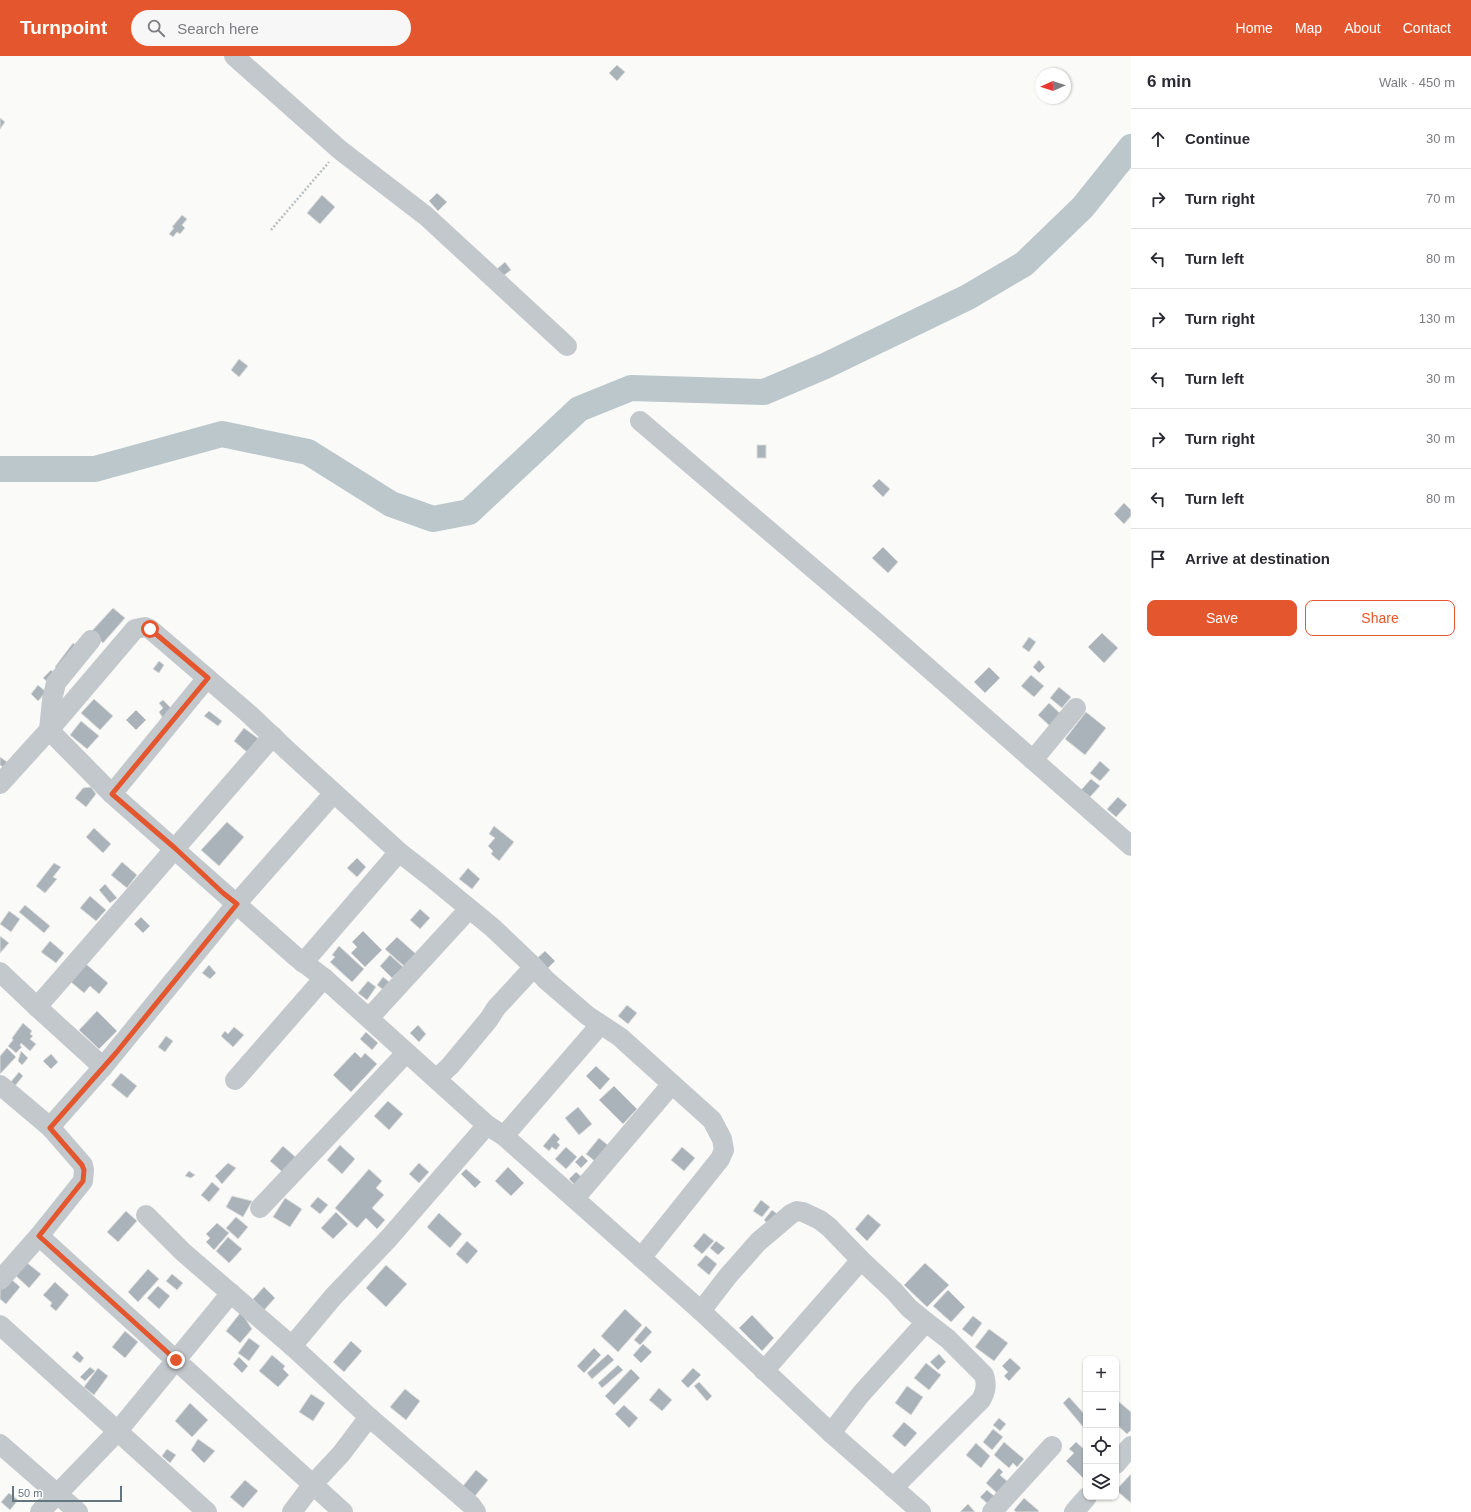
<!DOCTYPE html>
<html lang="en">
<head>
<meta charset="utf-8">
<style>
	body { margin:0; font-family:Helvetica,sans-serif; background:#f7f7f7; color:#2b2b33 }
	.controls { position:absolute; right:12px; bottom:12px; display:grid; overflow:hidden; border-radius:8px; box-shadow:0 1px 3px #0004 }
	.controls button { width:36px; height:36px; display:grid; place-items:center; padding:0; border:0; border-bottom:1px solid #e1e1e2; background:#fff; color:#2b2b33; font:20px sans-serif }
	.compass { position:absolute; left:1035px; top:12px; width:36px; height:36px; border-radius:50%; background:#fff; box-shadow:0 1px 3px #0004; rotate:267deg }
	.scale { position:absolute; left:12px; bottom:10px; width:110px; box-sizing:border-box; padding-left:4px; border:2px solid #657683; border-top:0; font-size:11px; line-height:14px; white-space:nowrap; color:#657683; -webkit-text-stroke:3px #fff; paint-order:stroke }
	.stop { position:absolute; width:12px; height:12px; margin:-9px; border:3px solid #e4572e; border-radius:50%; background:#fff }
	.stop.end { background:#e4572e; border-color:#fff; box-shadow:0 1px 4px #0008 }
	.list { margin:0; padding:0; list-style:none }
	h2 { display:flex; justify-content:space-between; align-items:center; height:52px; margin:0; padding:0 16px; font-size:17px }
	h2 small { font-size:13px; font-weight:400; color:#7c7c81 }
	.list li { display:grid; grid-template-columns:26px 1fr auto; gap:12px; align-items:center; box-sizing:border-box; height:60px; padding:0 16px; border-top:1px solid #e1e1e2 }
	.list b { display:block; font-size:15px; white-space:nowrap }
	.list em { font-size:13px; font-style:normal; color:#7c7c81 }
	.actions { display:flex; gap:8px; padding:12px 16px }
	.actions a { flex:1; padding:9px 0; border:1px solid #e4572e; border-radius:8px; text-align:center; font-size:14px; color:#e4572e }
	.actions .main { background:#e4572e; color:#fff }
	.icon { flex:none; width:22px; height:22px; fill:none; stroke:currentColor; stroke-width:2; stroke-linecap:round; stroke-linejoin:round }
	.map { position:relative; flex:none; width:1131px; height:1456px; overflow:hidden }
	header { display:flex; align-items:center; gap:24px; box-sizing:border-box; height:56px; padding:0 20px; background:#e4572e; color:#fff }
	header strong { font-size:19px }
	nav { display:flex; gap:22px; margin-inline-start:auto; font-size:14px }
	.search { width:280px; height:36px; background:#f7f7f7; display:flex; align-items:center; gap:10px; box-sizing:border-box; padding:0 14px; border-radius:22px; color:#7c7c81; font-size:15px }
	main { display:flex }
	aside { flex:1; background:#fff }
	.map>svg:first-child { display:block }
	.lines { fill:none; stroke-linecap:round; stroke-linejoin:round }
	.river { stroke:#bbc7cb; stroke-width:26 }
	.building { fill:#aab3b9; stroke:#dcdcda }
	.path { stroke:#bbbfc2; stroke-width:2.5; stroke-dasharray:2 2; stroke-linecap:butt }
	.minor { stroke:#c3c8cc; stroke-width:20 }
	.route { stroke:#e4572e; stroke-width:5 }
</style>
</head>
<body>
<header>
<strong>Turnpoint</strong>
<div class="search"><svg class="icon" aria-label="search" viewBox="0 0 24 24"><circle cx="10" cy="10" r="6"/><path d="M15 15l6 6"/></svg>Search here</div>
<nav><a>Home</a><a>Map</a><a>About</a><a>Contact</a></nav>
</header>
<main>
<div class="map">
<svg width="1131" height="1456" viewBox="0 0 1131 1456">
	<rect width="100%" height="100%" fill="#fafaf8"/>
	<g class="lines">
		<path class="river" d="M0 413H95L222 378 308 396 391 448 433 463 469 456 579 353 631 332 764 336 825 310 968 241 1024 208 1083 151 1131 91"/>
	</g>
	<g class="building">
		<path d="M617 9 625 16 617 25 609 17Z"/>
		<path d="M0 62 5 66 0 73Z"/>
		<path d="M437 137 447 146 438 155 429 145Z"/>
		<path d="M322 139 335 151 320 168 307 157Z"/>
		<path d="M182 159 187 163 182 169 185 172 180 178 177 176 173 181 169 178 174 172 172 171Z"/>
		<path d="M505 206 511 214 503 220 497 213Z"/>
		<path d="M239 303 248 310 239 321 231 314Z"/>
		<rect x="757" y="389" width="9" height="13"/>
		<path d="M879 423 890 433 883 441 872 430Z"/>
		<path d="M1124 447 1131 454V460L1124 468 1114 458Z"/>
		<path d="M883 491 898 506 888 517 872 502Z"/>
		<path d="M113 552 125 562 103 587 91 576Z"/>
		<path d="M1102 577 1118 592 1104 607 1088 591Z"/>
		<path d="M1029 581 1036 586 1029 596 1022 591Z"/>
		<path d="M73 587 80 593 62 617 55 611Z"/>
		<path d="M1039 604 1045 611 1039 617 1033 611Z"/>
		<path d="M159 605 164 609 159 617 153 613Z"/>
		<path d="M989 611 1000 622 985 637 974 626Z"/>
		<path d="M51 614 58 620 50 628 43 622Z"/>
		<path d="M1031 619 1044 630 1034 641 1021 630Z"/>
		<path d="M38 629 46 636 38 645 31 638Z"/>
		<path d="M1059 631 1071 641 1062 652 1050 642Z"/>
		<path d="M94 643 113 660 100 674 81 657Z"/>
		<path d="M163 644 172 653 163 662 159 656 163 652 159 647Z"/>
		<path d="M1049 647 1063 660 1052 672 1038 659Z"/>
		<path d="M136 654 146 664 136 674 126 664Z"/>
		<path d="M209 655 222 665 218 670 204 660Z"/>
		<path d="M1086 656 1106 672 1085 699 1065 683Z"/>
		<path d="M81 665 99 680 87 693 70 679Z"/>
		<path d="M244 672 259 683 248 697 234 685Z"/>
		<path d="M0 701 10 708 6 713 0 709Z"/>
		<path d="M1100 705 1110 714 1100 725 1090 717Z"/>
		<path d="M1091 723 1100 730 1090 741 1081 734Z"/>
		<path d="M91 731 96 738 86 751 75 742 83 732Z"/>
		<path d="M1118 741 1127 749 1116 761 1107 753Z"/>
		<path d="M227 766 244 781 219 810 201 794Z"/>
		<path d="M494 770 514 786 499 805 491 798 493 795 488 790 495 782 489 778Z"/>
		<path d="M94 772 111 788 103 797 86 781Z"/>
		<path d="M357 802 366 811 357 821 347 812Z"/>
		<path d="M122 806 137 819 127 832 111 819Z"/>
		<path d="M54 807 61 811 53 821 57 823 45 837 36 830Z"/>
		<path d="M468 812 480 823 472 833 459 823Z"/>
		<path d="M105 828 117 842 110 847 99 834Z"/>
		<path d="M90 840 106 854 96 865 80 852Z"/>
		<path d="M25 849 50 870 44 877 19 856Z"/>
		<path d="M420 853 430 862 420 873 410 864Z"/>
		<path d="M9 855 20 863 11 876 0 868Z"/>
		<path d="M141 861 150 870 143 877 134 868Z"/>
		<path d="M363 875 382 894 365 911 351 897 357 891 352 886Z"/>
		<path d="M0 880 9 887 0 897Z"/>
		<path d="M397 881 417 899 406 912 385 893Z"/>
		<path d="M50 885 64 897 56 907 41 896Z"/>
		<path d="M339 890 364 913 352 926 330 906 335 901 332 899Z"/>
		<path d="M545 895 555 905 544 916 534 905Z"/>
		<path d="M390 899 403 911 392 922 380 910Z"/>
		<path d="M86 908 108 927 99 938 90 930 84 937 71 926Z"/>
		<path d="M209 909 216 917 210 923 202 917Z"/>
		<path d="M383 921 392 928 386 936 377 929Z"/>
		<path d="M368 925 376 931 367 944 358 937Z"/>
		<path d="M627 949 637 957 628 968 618 960Z"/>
		<path d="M97 955 117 975 99 993 79 974Z"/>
		<path d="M23 967 32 975 30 978 33 980 30 983 36 988 30 995 21 987 20 990 22 991 16 997 8 990 13 984 12 982Z"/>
		<path d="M418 969 426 978 419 986 410 977Z"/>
		<path d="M234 971 244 979 233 991 221 980 225 975 228 978Z"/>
		<path d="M366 976 378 987 372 994 360 983Z"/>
		<path d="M166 980 173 985 165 996 158 991Z"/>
		<path d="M7 992 16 1001 0 1018V1000Z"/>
		<path d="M21 995 28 1002 22 1009 18 1005Z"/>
		<path d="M355 996 361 1002 365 997 377 1008 351 1036 333 1019Z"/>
		<path d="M51 998 58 1006 51 1013 43 1005Z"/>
		<path d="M596 1010 610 1023 600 1034 586 1020Z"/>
		<path d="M19 1016 23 1020 10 1036 5 1033Z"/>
		<path d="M121 1017 137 1030 127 1042 111 1029Z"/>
		<path d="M614 1030 637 1053 623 1068 599 1044Z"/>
		<path d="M388 1045 403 1058 389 1074 374 1060Z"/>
		<path d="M578 1051 592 1068 579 1079 565 1062Z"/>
		<path d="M554 1077 560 1083 557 1086 560 1089 556 1094 552 1091 549 1095 543 1090Z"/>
		<path d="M599 1082 609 1090 596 1106 586 1098Z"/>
		<path d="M340 1089 355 1103 342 1118 327 1104Z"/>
		<path d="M283 1090 301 1106 288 1121 270 1105Z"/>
		<path d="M566 1091 577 1101 566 1113 555 1103Z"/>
		<path d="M682 1091 695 1102 684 1115 671 1104Z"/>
		<path d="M582 1099 588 1105 581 1112 575 1106Z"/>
		<path d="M228 1107 236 1112 222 1128 215 1120Z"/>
		<path d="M419 1107 429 1116 419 1127 409 1118Z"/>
		<path d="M508 1111 524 1127 511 1140 495 1125Z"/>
		<path d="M369 1113 382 1125 376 1132 384 1139 372 1152 385 1164 377 1173 366 1162 357 1172 335 1152Z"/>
		<path d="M466 1113 481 1126 475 1132 461 1118Z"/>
		<path d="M189 1115 195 1119 191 1122 185 1120Z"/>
		<path d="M576 1116 584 1123 577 1131 569 1123Z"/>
		<path d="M212 1126 220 1133 209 1146 201 1139Z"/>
		<path d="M232 1140 252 1145 243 1161 226 1151Z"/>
		<path d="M318 1141 328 1149 320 1158 310 1150Z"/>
		<path d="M285 1142 302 1153 290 1171 273 1161Z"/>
		<path d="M761 1144 770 1151 762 1161 753 1155Z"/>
		<path d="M772 1154 780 1160 772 1171 764 1164Z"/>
		<path d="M126 1155 137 1165 118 1186 107 1176Z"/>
		<path d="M336 1156 348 1168 333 1183 321 1172Z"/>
		<path d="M439 1157 462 1178 450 1192 427 1171Z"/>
		<path d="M868 1158 881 1169 867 1185 855 1173Z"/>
		<path d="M236 1161 248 1171 238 1183 226 1172Z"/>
		<path d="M217 1167 229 1177 214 1194 206 1186 210 1182 206 1178Z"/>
		<path d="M704 1177 714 1185 702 1198 693 1190Z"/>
		<path d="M228 1181 242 1193 229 1207 216 1195Z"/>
		<path d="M467 1185 478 1195 467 1208 456 1198Z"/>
		<path d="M716 1185 725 1192 718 1199 710 1192Z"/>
		<path d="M706 1199 717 1208 709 1219 697 1209Z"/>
		<path d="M26 1206 41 1218 29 1232 15 1219Z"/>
		<path d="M925 1207 949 1229 927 1251 904 1229Z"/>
		<path d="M386 1209 407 1228 386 1251 366 1232Z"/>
		<path d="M148 1213 159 1223 138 1246 128 1236Z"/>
		<path d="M172 1218 183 1227 177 1234 166 1225Z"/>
		<path d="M10 1222 20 1231 6 1248 0 1243V1234Z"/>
		<path d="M55 1226 69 1239 56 1255 50 1250 52 1247 43 1239Z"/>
		<path d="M158 1230 170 1240 159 1253 147 1242Z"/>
		<path d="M264 1231 275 1242 264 1254 253 1243Z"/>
		<path d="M948 1234 965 1251 951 1266 933 1250Z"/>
		<path d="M625 1253 642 1269 618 1296 601 1280Z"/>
		<path d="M241 1256 252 1273 240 1287 226 1275Z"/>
		<path d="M752 1259 774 1282 762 1295 739 1272Z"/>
		<path d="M973 1260 982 1267 972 1281 962 1273Z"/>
		<path d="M646 1270 652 1276 640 1289 634 1284Z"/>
		<path d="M989 1273 1008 1287 994 1305 975 1291Z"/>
		<path d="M125 1275 138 1286 125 1302 112 1291Z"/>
		<path d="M249 1282 260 1290 249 1305 238 1297Z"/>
		<path d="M351 1285 362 1295 344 1316 333 1306Z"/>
		<path d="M643 1288 652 1296 641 1307 633 1299Z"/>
		<path d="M594 1292 601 1299 584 1317 577 1310Z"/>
		<path d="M77 1295 84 1302 80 1307 72 1301Z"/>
		<path d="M608 1298 614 1304 592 1323 587 1317Z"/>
		<path d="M939 1298 946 1306 938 1314 930 1306Z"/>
		<path d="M272 1299 285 1310 283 1313 289 1319 278 1331 259 1315Z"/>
		<path d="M239 1301 248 1310 242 1317 233 1308Z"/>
		<path d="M1010 1302 1021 1312 1009 1325 1004 1320 1008 1316 1002 1310Z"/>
		<path d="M926 1307 941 1319 929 1334 914 1322Z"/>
		<path d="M618 1309 623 1314 602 1332 598 1327Z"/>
		<path d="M90 1311 95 1315 85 1325 80 1321Z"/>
		<path d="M98 1312 108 1320 94 1339 84 1331Z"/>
		<path d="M693 1312 701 1319 688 1332 681 1325Z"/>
		<path d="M631 1313 640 1322 614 1349 605 1340Z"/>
		<path d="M699 1326 712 1340 707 1345 694 1330Z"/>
		<path d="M907 1330 923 1341 911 1359 895 1347Z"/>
		<path d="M659 1332 672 1344 662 1355 649 1344Z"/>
		<path d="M405 1333 420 1345 406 1364 390 1351Z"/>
		<path d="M311 1338 325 1347 313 1365 299 1356Z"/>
		<path d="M1069 1341 1086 1360V1371L1084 1372 1063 1347Z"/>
		<path d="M1118 1345 1131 1356V1374L1127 1378 1116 1368V1347Z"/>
		<path d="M190 1347 208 1364 192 1381 175 1365Z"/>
		<path d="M624 1349 638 1362 629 1372 615 1358Z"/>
		<path d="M999 1362 1006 1368 1000 1375 993 1369Z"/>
		<path d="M904 1366 917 1377 905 1391 892 1380Z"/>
		<path d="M993 1373 1003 1381 992 1394 983 1386Z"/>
		<path d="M198 1383 215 1395 204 1407 191 1394Z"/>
		<path d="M1004 1386 1024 1403 1017 1411 1013 1407 1009 1412 994 1399Z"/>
		<path d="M1076 1386 1086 1395V1419L1083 1422 1066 1405 1074 1397 1069 1393Z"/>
		<path d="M976 1387 990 1400 981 1412 966 1399Z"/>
		<path d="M167 1393 176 1399 170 1407 162 1400Z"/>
		<path d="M999 1412 1003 1416 1000 1419 1009 1427 999 1439 986 1427Z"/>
		<path d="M476 1414 488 1424 475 1440 463 1430Z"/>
		<path d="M1131 1418V1447L1116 1434Z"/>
		<path d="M245 1424 258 1435 243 1452 230 1441Z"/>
		<path d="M987 1434 994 1440 988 1448 980 1441Z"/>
		<path d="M9 1437 18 1444 10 1454 1 1446Z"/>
		<path d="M1024 1442 1039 1455 1038 1456H1016L1014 1454Z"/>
		<path d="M968 1448 975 1456H960Z"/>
	</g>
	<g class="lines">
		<path class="path" d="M271 174 329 106"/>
		<g class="minor">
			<path d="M234 0 340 94 426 160 567 290"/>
			<path d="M640 365 877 567 1131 790"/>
			<path d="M49 674 135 573 145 571 150 573 249 658 288 695 399 796 431 821 493 872 534 911 546 924 588 960 620 981 631 991 712 1064 722 1083 724 1094 720 1103 641 1202"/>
			<path d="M49 674 52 644 56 627 91 584"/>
			<path d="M273 680 37 951 103 1011 237 847 334 737"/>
			<path d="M1033 704 1076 652"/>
			<path d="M0 728 49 674 112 738 295 900 324 922 487 1069 504 1080 701 1255 831 1377 921 1456"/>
			<path d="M112 738 207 622"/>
			<path d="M303 907 399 796"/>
			<path d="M0 916 37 951"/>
			<path d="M369 962 469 853"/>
			<path d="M437 1022 450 1010 489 963 496 952 534 911"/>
			<path d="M235 1024 324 922"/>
			<path d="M0 1029 50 1071 83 1109 84 1114 83 1125 39 1180 0 1224"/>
			<path d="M50 1071 103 1011"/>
			<path d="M504 1080 600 969"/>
			<path d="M575 1142 672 1028"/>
			<path d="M260 1152 331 1077 406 997"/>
			<path d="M146 1159 183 1196 292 1290 369 1361 471 1449 476 1456"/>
			<path d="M39 1180 343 1456"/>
			<path d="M701 1255 728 1220 758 1186 791 1158 797 1155 803 1156 820 1164 829 1171 861 1204 894 1235 909 1252 926 1266 861 1338 831 1377"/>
			<path d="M0 1269 207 1456"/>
			<path d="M292 1290 333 1241 389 1182 487 1069"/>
			<path d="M764 1315 861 1204"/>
			<path d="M0 1388 78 1456"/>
			<path d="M1116 1408 1131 1390"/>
			<path d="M893 1432 981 1344C986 1335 987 1329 984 1319L948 1283 926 1266"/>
			<path d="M40 1456 117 1376 231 1237"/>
			<path d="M292 1456 313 1428 341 1398 369 1361"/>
			<path d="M992 1456 1052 1390"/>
			<path d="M1074 1456 1087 1441"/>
		</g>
	</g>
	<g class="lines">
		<path class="route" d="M150 573 208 622 112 738 176 793 223 837 237 848 116 997 50 1072 82 1109 84 1114 83 1125 39 1180 176 1304"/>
	</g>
</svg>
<div class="controls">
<button>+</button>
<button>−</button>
<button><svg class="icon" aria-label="locate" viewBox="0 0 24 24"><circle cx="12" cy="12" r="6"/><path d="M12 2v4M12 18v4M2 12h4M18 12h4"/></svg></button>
<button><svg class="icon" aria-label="layers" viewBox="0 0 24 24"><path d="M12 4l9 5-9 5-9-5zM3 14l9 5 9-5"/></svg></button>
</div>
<svg class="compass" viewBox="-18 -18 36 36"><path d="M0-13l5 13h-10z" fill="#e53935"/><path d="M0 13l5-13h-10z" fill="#7c7c81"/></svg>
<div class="scale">50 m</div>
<div class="stop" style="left:150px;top:573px"></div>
<div class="stop end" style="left:176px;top:1304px"></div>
</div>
<aside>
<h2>6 min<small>Walk · 450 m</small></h2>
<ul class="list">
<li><svg class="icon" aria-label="ahead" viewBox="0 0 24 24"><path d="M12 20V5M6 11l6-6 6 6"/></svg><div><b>Continue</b></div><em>30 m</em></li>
<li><svg class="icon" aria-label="right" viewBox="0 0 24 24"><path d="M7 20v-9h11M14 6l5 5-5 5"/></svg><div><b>Turn right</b></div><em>70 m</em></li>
<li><svg class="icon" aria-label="left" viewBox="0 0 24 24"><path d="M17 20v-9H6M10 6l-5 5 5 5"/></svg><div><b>Turn left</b></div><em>80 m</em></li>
<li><svg class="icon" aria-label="right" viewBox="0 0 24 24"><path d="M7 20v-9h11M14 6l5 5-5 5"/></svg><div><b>Turn right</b></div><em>130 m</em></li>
<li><svg class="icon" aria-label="left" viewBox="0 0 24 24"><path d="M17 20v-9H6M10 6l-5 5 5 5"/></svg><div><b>Turn left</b></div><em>30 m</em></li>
<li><svg class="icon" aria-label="right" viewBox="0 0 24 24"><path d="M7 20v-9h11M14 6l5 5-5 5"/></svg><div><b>Turn right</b></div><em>30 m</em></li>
<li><svg class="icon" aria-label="left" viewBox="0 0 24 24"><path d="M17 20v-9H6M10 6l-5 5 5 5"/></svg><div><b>Turn left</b></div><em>80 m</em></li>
<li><svg class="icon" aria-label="arrive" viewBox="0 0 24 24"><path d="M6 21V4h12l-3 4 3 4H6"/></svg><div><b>Arrive at destination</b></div></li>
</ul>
<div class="actions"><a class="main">Save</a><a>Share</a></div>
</aside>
</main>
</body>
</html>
